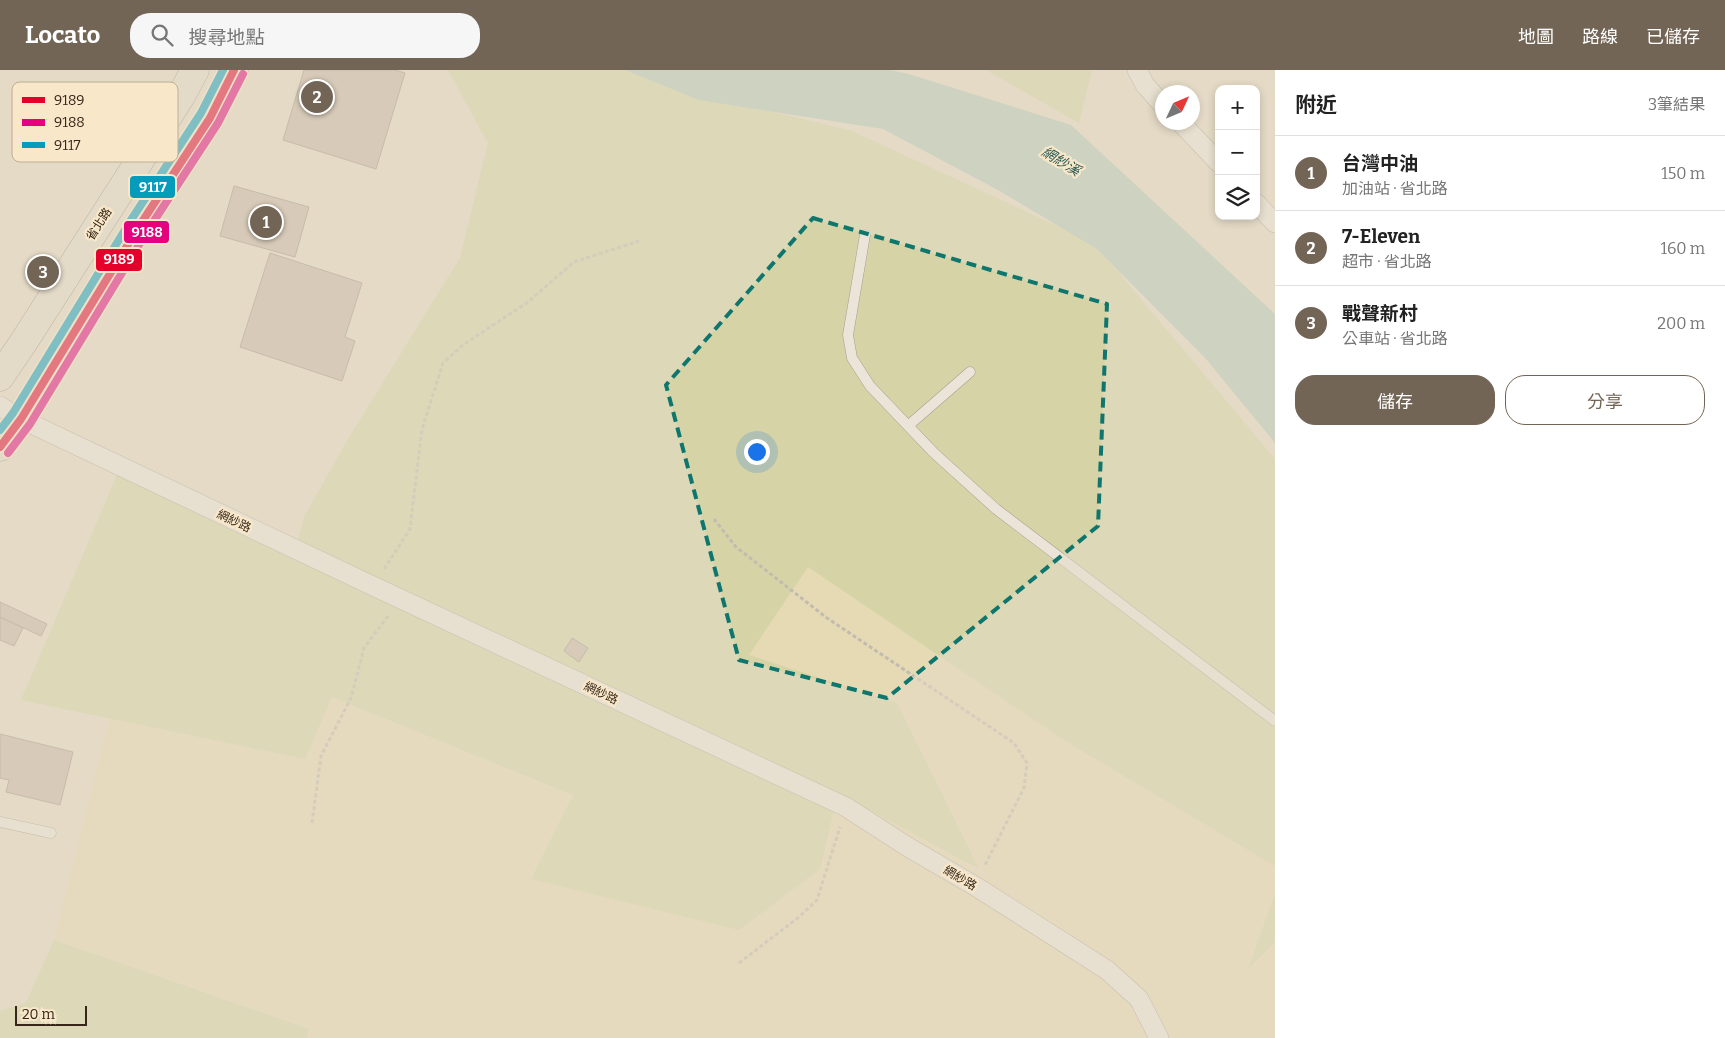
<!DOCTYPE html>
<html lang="zh-TW">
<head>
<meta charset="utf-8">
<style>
	body { margin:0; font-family:Bitter,"Noto Sans TC",serif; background:#f6f6f6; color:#222 }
	.controls { position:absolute; right:15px; top:15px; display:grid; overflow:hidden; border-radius:10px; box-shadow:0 2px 8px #0003 }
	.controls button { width:45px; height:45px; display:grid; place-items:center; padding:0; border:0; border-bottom:1px solid #e0e0e0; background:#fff; color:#222; font:25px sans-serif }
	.compass { position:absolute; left:1155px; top:15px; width:45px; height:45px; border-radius:50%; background:#fff; box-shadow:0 2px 8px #0003; rotate:46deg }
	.scale { position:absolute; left:15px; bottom:12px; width:72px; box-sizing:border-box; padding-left:5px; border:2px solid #362619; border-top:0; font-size:14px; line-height:18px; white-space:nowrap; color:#362619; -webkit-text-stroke:4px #f8e8c9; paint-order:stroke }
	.you { position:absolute; left:756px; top:381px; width:18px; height:18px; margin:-12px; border:4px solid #fff; border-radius:50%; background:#1a73e8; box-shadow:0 0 0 8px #1a73e833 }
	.badge { display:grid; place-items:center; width:32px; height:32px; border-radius:50%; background:#736556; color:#fff; font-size:16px; font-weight:700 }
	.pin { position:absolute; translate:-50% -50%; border:2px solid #fff; box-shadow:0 1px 5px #0006 }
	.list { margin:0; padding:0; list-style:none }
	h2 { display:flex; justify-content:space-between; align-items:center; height:65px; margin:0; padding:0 20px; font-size:21px }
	h2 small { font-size:16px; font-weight:400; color:#767676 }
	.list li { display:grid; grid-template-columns:32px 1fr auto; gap:15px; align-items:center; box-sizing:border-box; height:75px; padding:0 20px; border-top:1px solid #e0e0e0 }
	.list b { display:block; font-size:19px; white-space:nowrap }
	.list p { margin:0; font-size:16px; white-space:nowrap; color:#767676 }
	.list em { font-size:16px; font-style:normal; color:#767676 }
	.actions { display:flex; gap:10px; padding:15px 20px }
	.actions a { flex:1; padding:11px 0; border:1px solid #736556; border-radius:20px; text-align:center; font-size:18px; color:#736556 }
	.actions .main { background:#736556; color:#fff }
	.icon { flex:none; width:28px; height:28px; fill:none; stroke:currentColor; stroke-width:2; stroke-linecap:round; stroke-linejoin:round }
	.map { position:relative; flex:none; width:1275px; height:968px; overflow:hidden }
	header { display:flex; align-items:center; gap:30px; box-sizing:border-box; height:70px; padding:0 25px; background:#736556; color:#fff }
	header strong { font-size:24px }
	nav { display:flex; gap:28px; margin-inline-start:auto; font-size:18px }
	.search { width:350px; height:45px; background:#f6f6f6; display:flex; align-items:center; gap:12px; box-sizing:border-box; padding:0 18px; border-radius:20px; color:#767676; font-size:19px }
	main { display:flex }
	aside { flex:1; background:#fff }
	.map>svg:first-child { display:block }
	.farmland { fill:#e6dab4 }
	.green { fill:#d6d4a6 }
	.water { fill:#b3c8ba }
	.building { fill:#c8b7a7; stroke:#a49486 }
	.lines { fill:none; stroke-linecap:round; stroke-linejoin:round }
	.service-casing { stroke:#a89e90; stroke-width:11 }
	.minor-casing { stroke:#a89e90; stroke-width:20 }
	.primary-casing { stroke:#8d8477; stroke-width:29 }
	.path { stroke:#c3bbb0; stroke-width:3; stroke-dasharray:4 2.5; stroke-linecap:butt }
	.service { stroke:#ebe4d9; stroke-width:10 }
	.minor { stroke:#ebe4d9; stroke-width:19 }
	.primary { stroke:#e3dac9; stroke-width:28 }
	.bus-1-casing { stroke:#f8e8c9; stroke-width:11 }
	.bus-2-casing { stroke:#f8e8c9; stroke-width:11 }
	.bus-3-casing { stroke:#f8e8c9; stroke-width:11 }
	.bus-1 { stroke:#e4002b; stroke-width:8 }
	.bus-2 { stroke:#e5007d; stroke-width:8 }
	.bus-3 { stroke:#059cbc; stroke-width:8 }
	.marked { fill:none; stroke:#0f766e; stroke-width:4; stroke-dasharray:10 6; stroke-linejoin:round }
	.labels { text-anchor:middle; stroke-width:4.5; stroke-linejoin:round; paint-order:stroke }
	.street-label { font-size:12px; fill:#362619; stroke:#f8e8c9 }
	.water-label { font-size:14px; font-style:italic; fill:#275852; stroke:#f8e8c9 }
	.key { fill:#f8e8c9; stroke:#beae94; stroke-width:1 }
	.key-label { font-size:14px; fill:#362619 }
	.line-badge { stroke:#f8e8c9; stroke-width:2 }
	.badge-label { font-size:14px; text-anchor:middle; font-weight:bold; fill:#fff }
</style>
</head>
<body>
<header>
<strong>Locato</strong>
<div class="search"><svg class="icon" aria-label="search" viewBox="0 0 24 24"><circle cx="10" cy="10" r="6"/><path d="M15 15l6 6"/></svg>搜尋地點</div>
<nav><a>地圖</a><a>路線</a><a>已儲存</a></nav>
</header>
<main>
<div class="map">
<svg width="1275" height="968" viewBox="0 0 1275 968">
	<rect width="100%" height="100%" fill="#e4dac6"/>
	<path class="farmland" d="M808 497 1062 669 1275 796V823L1248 898 1275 872V968H307L309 958 54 870 110 648 305 689 332 627 573 725 531 809 838 723 924 767 1076 863 979 799 897 633 748 585Z"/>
	<g class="green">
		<path d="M448 0H651L717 28 852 61 1094 173 1275 389V796L1062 669 808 497 749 585 897 633 979 799 838 723 820 799 739 860 531 809 573 725 332 627 305 689 21 630 117 405 295 482 304 447 348 369 460 188 488 73Z"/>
		<path d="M986 0H1092L1079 53Z"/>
		<path d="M1275 823V872L1248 899Z"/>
		<path d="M54 870 309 959 307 968H0V941L26 933Z"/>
	</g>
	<path class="water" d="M625 0H891L912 5 1071 55 1275 244V373L1206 289 1097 179 998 120 883 59 699 30Z"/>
	<g class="building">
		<path d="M304 0H395L405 3 376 99 283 70Z"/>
		<path d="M234 116 309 137 295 187 220 166Z"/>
		<path d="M270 183 362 213 345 267 355 271 342 311 240 277Z"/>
		<path d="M0 532 47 554 41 566 0 547Z"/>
		<path d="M0 547 23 558 14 576 0 570Z"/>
		<path d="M572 568 588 578 579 592 564 581Z"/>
		<path d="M0 664 73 682 60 735 6 722 9 710 0 708Z"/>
	</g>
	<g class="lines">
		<g class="service-casing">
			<g id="service">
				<path d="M865 165 848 265 852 288 870 316 934 383 996 439 1275 651"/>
				<path d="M909 355 970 302"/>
				<path d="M0 752 51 763"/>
			</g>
		</g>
		<g class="minor-casing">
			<g id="minor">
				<path d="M1137 0 1145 15 1162 34"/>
				<path d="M1180 52 1219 93"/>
				<path d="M1256 133 1275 153"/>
				<path d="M0 336 21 349 373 516 846 737 908 777 975 816 1107 900 1139 929 1159 968"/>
			</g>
		</g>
		<g class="primary-casing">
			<g id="primary">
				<path d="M0 307 23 273 181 26 195 0"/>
				<path d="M0 377 21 349 140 155 210 48 234 0"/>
			</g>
		</g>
		<g class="path">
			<path d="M714 449 736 477 827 548 1014 673 1027 693 1024 718 984 797"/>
			<path d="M384 499 410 459 422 359 443 293 463 275 528 232 574 192 639 171"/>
			<path d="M312 753 321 686 351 628 364 578 388 546"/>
			<path d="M739 893 799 847 817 830 840 757"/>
		</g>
		<use href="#service" class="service"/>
		<use href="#minor" class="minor"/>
		<use href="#primary" class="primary"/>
		<g class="bus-1-casing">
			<path id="bus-1" d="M0 377 21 349 140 155 210 48 234 0"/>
		</g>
		<g class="bus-2-casing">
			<path id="bus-2" d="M8 383 30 354 148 160 218 53 243 4"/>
		</g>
		<g class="bus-3-casing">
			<path id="bus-3" d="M0 360 13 343 131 150 201 43 223 0"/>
		</g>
		<use href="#bus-1" class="bus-1"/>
		<use href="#bus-2" class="bus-2"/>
		<use href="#bus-3" class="bus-3"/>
	</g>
	<path d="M0 0H1275V968H0ZM813 148 1107 234 1098 456 887 628 739 590 666 315Z" fill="#e4dac6" fill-opacity=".55" fill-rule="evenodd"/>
	<path class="marked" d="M813 148 1107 234 1098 456 887 628 739 590 666 315Z"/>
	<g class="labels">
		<g class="street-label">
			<text transform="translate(99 154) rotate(-57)" y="4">省北路</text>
			<text transform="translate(234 451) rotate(25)" y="4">網紗路</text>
			<text transform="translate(601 623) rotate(25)" y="4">網紗路</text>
			<text transform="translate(960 808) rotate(30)" y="4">網紗路</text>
		</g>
		<g class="water-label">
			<text transform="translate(1061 91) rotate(31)" y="5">網紗溪</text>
		</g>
	</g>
	<rect x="12" y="12" width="166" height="80" rx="8" class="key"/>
	<rect x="22" y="27" width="23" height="6" fill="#e4002b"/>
	<rect x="22" y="49" width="23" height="7" fill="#e5007d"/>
	<rect x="22" y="72" width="23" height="6" fill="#059cbc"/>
	<g class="key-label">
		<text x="54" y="35">9189</text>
		<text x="54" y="57">9188</text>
		<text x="54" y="80">9117</text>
	</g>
	<g class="line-badge">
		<rect x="129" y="105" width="47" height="24" rx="5" fill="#059cbc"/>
		<rect x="123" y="150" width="47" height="24" rx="5" fill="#e5007d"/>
		<rect x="95" y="178" width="48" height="24" rx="5" fill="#e4002b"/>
	</g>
	<g class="badge-label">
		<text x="153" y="122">9117</text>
		<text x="147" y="167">9188</text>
		<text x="119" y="194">9189</text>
	</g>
</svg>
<div class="controls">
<button>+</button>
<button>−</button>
<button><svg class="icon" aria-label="layers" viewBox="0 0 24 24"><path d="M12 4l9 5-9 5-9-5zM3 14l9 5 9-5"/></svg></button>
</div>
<svg class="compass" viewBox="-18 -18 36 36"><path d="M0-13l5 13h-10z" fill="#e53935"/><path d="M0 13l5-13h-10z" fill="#767676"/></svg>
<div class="scale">20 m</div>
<div class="you"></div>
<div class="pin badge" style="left:266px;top:152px">1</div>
<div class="pin badge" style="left:317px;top:27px">2</div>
<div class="pin badge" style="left:43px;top:202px">3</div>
</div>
<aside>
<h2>附近<small>3筆結果</small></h2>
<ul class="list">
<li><span class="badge">1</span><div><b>台灣中油</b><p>加油站 · 省北路</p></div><em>150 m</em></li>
<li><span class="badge">2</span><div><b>7-Eleven</b><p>超市 · 省北路</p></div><em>160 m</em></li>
<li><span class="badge">3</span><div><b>戰聲新村</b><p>公車站 · 省北路</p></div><em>200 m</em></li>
</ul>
<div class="actions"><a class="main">儲存</a><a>分享</a></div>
</aside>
</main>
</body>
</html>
